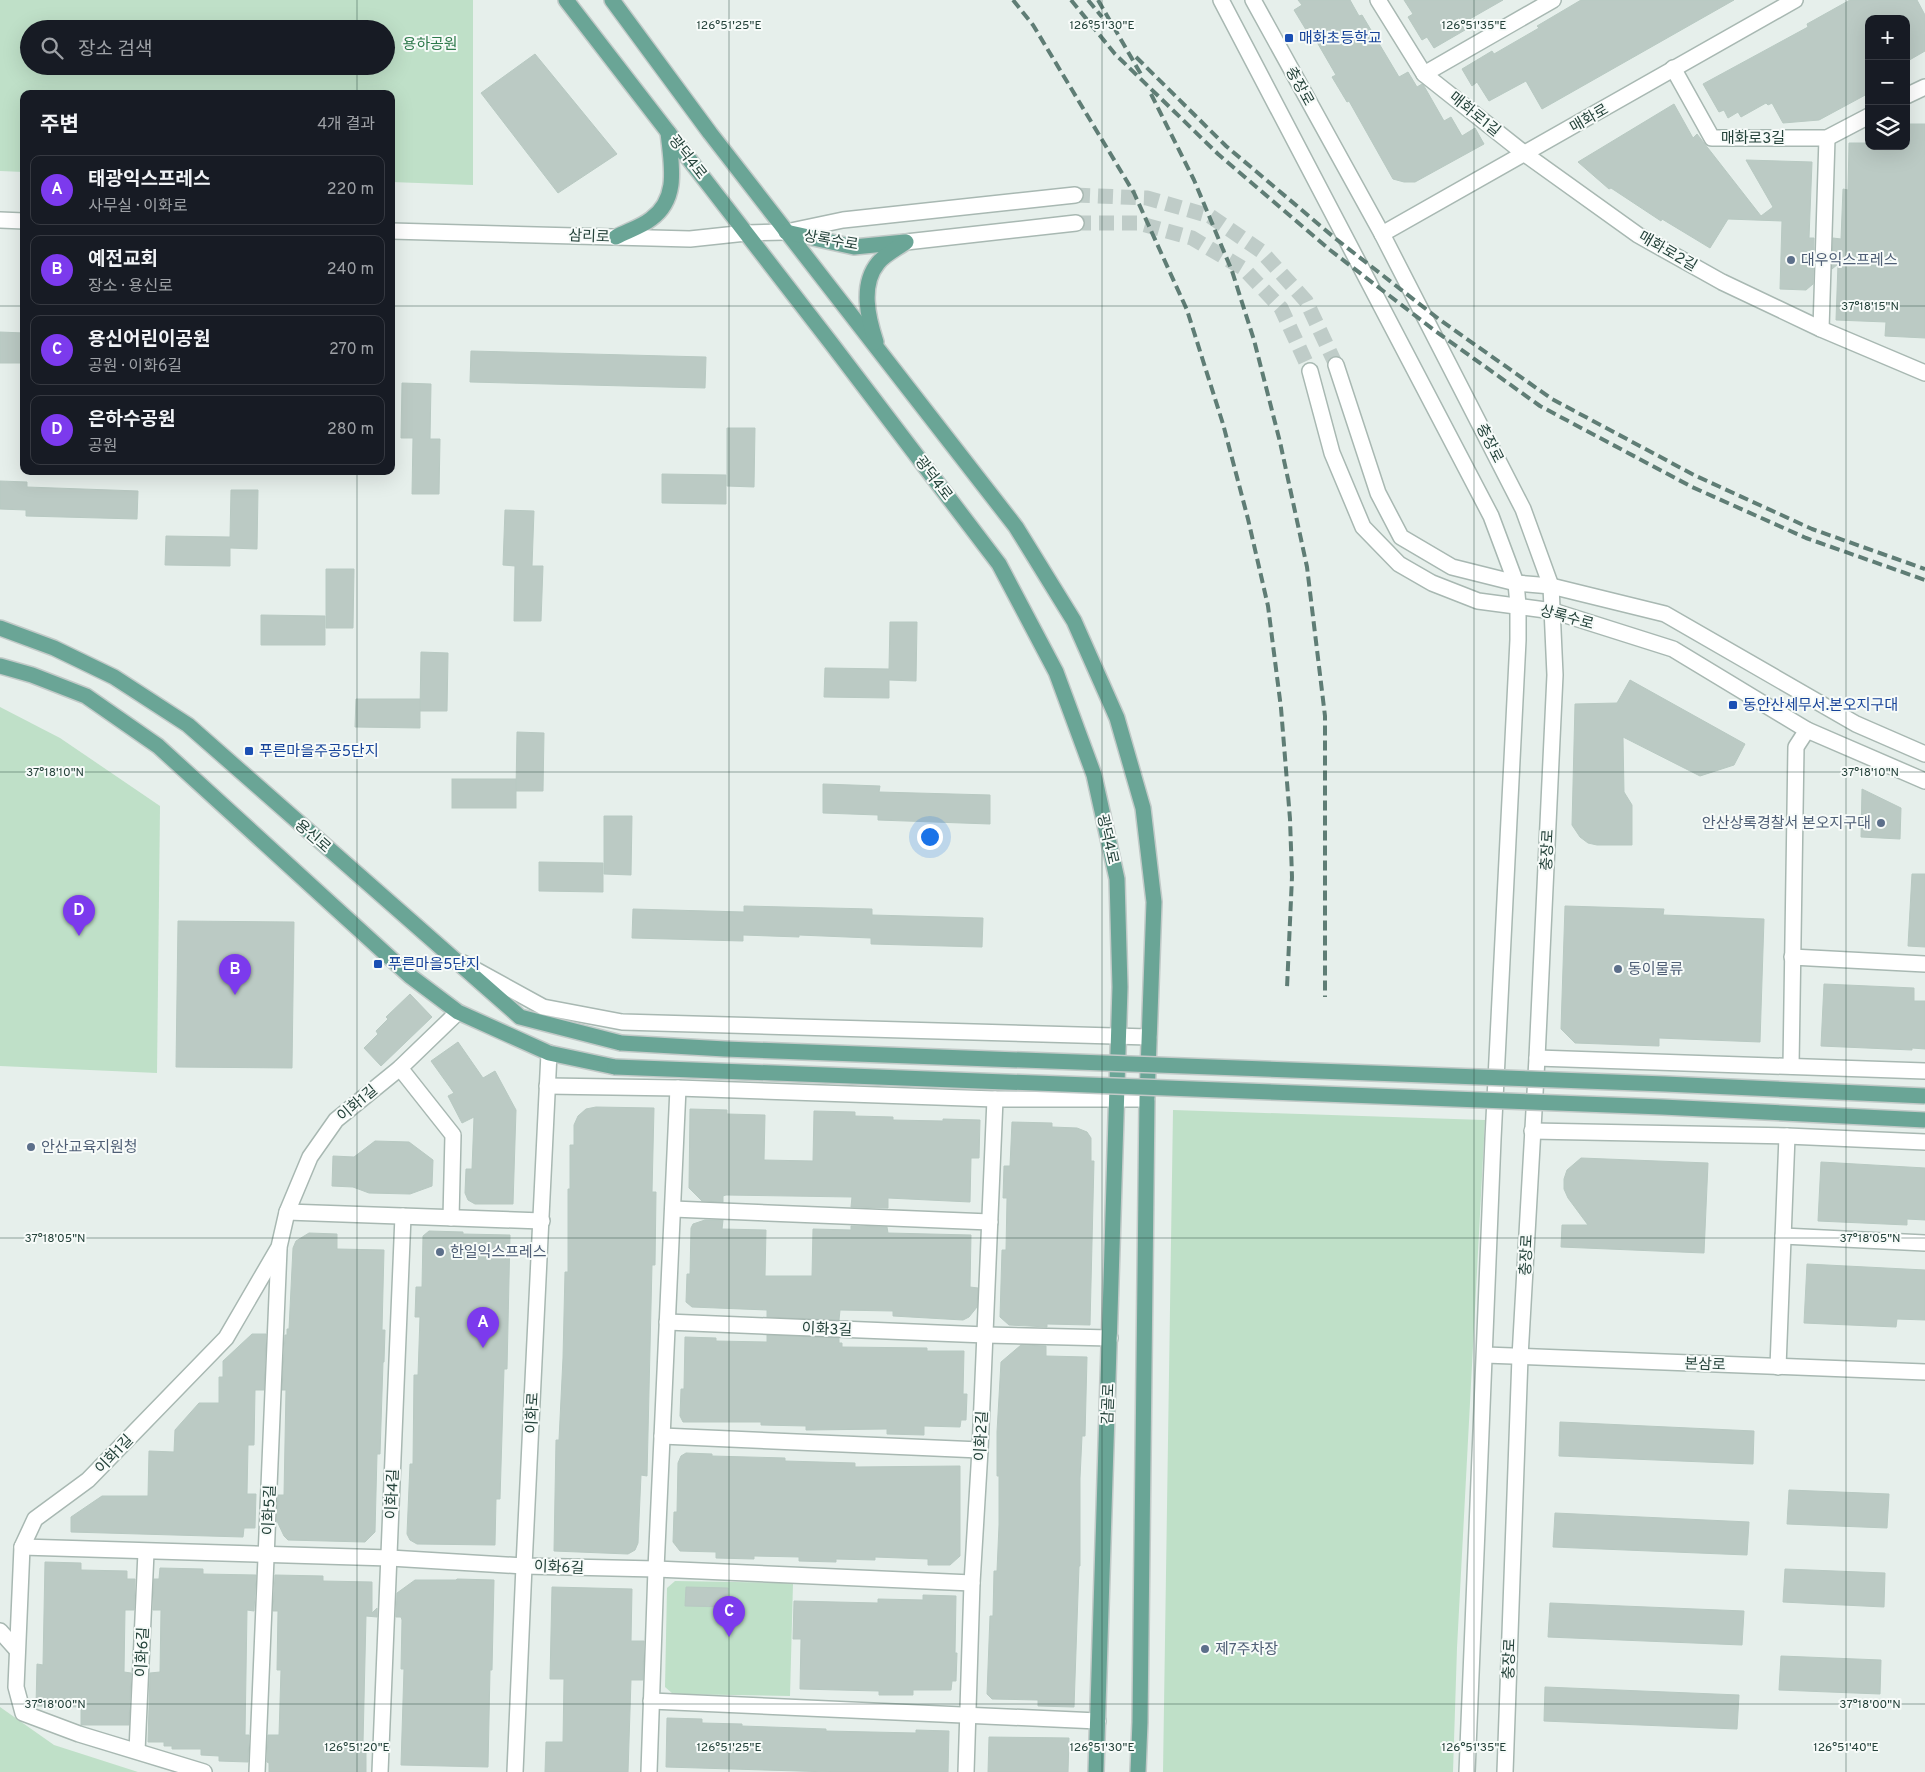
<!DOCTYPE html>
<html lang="ko">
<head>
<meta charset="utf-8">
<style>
	body { margin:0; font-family:Overpass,"Noto Sans KR",sans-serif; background:#242831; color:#f1f3f6 }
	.controls { position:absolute; right:15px; top:15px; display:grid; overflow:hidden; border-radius:10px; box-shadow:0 5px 20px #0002 }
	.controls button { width:45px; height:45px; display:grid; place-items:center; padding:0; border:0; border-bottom:1px solid #363941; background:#171b24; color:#f1f3f6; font:25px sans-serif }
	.you { position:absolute; left:929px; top:836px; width:18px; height:18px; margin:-12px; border:4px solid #fff; border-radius:50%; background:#1a73e8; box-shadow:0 0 0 8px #1a73e833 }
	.badge { display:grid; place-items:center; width:32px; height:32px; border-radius:50%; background:#7c3aed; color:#fff; font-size:16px; font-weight:700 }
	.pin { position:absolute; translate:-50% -41px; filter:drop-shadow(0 1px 2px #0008) }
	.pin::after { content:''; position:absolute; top:26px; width:18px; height:15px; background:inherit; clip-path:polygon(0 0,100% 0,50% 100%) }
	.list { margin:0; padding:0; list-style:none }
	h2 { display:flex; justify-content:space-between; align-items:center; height:65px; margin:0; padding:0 20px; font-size:21px }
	h2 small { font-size:16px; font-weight:400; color:#9ea1a6 }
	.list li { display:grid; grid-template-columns:32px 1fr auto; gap:15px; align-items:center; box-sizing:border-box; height:70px; margin:0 10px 10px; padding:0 10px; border:1px solid #363941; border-radius:10px }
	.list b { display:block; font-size:19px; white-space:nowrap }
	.list p { margin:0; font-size:16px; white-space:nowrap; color:#9ea1a6 }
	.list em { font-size:16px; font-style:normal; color:#9ea1a6 }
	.icon { flex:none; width:28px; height:28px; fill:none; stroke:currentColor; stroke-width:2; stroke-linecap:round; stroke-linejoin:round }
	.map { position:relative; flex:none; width:1925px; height:1772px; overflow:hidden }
	.search { position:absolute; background:#171b24; box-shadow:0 5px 20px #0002; left:20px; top:20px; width:375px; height:55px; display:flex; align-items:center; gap:12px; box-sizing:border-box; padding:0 18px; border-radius:28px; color:#9ea1a6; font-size:19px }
	.panel { position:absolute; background:#171b24; box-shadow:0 5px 20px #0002; left:20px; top:90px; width:375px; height:385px; border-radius:10px }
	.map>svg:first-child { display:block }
	.green { fill:#bfe0c8; fill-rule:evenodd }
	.building { fill:#bbcac4; stroke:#b8c9c2 }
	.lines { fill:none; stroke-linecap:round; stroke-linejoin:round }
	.minor-tunnel { stroke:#bfccc8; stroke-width:15; stroke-dasharray:15 8; stroke-linecap:butt }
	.minor-casing { stroke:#a8b8b2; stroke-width:18 }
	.major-casing { stroke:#c2cac8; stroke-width:18 }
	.minor { stroke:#fff; stroke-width:15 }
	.major { stroke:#6aa596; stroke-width:15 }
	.rail { stroke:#5f7d75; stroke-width:4; stroke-dasharray:10 5; stroke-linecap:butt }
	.major-bridge-casing { stroke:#c2cac8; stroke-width:18; stroke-linecap:butt }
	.major-bridge { stroke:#6aa596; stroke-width:15 }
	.ticks { fill:none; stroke:#24423a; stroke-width:1; stroke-opacity:0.45 }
	.transit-dot { fill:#1a4fb4; stroke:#f7fbf9; stroke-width:2 }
	.service-dot { fill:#5c6f8a; stroke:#f7fbf9; stroke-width:2 }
	.labels { text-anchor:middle; stroke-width:4; stroke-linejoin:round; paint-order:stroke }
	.transit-label { font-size:15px; fill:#164399; stroke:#f7fbf9; text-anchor:start }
	.park-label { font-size:15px; fill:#2d7a4b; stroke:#f7fbf9 }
	.street-label { font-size:15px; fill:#24423a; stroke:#f7fbf9 }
	.service-label { font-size:15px; fill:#4e5e75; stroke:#f7fbf9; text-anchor:start }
	.ticks-label { font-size:12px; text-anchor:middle; fill:#24423a; stroke:#f7fbf9; stroke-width:4; stroke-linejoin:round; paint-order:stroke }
</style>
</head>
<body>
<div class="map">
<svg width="1925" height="1772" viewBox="0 0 1925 1772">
	<rect width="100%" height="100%" fill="#e6efeb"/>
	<g class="green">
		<path d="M0 0H473V185L391 182V94H24V172L0 171ZM29 29H386V66H29Z"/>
		<path d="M0 707 60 738 160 806 157 1073 0 1066Z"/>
		<path d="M1173 1110 1485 1120 1457 1648 1453 1772H1163Z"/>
		<path d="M675 1581 793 1583 790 1696 673 1694 665 1687 667 1588Z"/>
		<path d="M0 1707 54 1745 138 1772H0Z"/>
	</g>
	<g class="building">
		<path d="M1298 0H1350L1359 16 1362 15 1399 77 1408 72 1417 87 1422 84 1424 86 1444 121 1451 117 1462 136 1475 128 1484 144 1415 182H1404L1393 179 1349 101 1347 102 1332 77 1336 75 1314 37 1311 38 1294 10 1302 5Z"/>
		<path d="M1404 0H1503L1461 24 1465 30 1434 48 1427 37 1422 40 1408 17 1413 14Z"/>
		<path d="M1581 0H1734L1542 109 1526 81 1489 101 1477 82 1472 86 1462 69 1492 51 1494 54 1539 28 1537 26Z"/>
		<path d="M1850 0H1917L1925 15V51L1906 62V19H1869V93L1819 120 1783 123 1772 103 1768 105 1766 103 1741 117 1738 112 1728 118 1724 110 1719 112 1703 84 1808 27 1807 24Z"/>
		<path d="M535 54 617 154 558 193 481 93Z"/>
		<path d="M1674 104 1693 138 1697 134 1761 216 1773 207 1746 160 1812 162 1809 238H1814L1813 284 1806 290 1780 289 1782 221 1728 219 1710 248 1662 219 1661 221 1611 188 1609 189 1578 162Z"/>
		<path d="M1906 124H1925V338L1885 336 1886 322 1836 320 1838 264 1832 269 1833 238 1841 239 1843 189 1848 190 1849 143H1869V146H1906Z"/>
		<path d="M0 332 24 333V363H0Z"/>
		<path d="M471 351 706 357 705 388 470 382Z"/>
		<path d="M402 383 431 384 430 439H440L439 494H412L413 438H401Z"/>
		<path d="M727 428H755L754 487 727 486Z"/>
		<path d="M662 474 726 475V504L662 503Z"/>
		<path d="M0 481 27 482V487L138 491 137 519 26 516V510L0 509Z"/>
		<path d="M231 490H258L257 549 230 548V566L165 565 166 536 230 537Z"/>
		<path d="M505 510 534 511 532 566H543L541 621H514L515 566 503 565Z"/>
		<path d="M326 569H354L353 628H326Z"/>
		<path d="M261 615 325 616V645H261Z"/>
		<path d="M890 622H917L916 681 889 680V698L824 697 825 668 889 669Z"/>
		<path d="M421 652 448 653 447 711H420Z"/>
		<path d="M1630 680 1745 744 1734 765 1700 776 1623 737 1624 792 1632 805V845H1597L1588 843 1580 837 1572 825 1575 704 1617 703Z"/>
		<path d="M356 699H420V728L355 727Z"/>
		<path d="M517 732 544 733 543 791H516Z"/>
		<rect x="452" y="779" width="64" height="29"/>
		<path d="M823 784 880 786 879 792 990 795V824L878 820V815L823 813Z"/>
		<path d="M1862 789 1901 808 1900 839 1861 837Z"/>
		<path d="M604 816H632L631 875 604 874Z"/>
		<path d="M539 862 603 863V892L539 891Z"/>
		<path d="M1912 874H1925V947L1908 946Z"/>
		<path d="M744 906 872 909V915L983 918 982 947 871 944V938L799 935V937L743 935V941L632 938 633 909 744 912Z"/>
		<path d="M1565 906 1664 909 1663 915 1764 919 1760 1042 1659 1038V1046L1575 1043 1561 1029Z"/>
		<path d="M178 921 294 922 292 1068 176 1067Z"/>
		<path d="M1824 984 1914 988V1001H1925V1049L1912 1048V1050L1821 1046Z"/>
		<path d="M410 994 432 1017 381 1066 364 1048 378 1034 376 1031 388 1019 386 1017Z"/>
		<path d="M458 1042 483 1078 495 1071 516 1110 513 1204H475L468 1200 465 1193 466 1169H472L474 1117 462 1123 448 1096 454 1093 431 1061Z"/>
		<path d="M596 1107 654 1108 652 1192H656L655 1265H652L647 1476 641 1475 638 1543 635 1550 628 1554 554 1551 556 1440H559L563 1358 565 1272H568V1189H570V1145H574V1125L578 1116 586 1109Z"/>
		<path d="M690 1109 727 1110V1114L765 1115 764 1160 813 1161 814 1111 855 1112V1116L893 1117V1120L943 1121V1119L980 1120 979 1158H971L970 1202 888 1198V1208L851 1207 852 1197 726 1195 723 1196V1202L702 1201 689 1188Z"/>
		<path d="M1012 1122 1052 1123V1127L1077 1128 1087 1132 1091 1138V1161H1094L1090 1325 1047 1324V1327L1009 1325 1000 1317 1002 1250H1006L1007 1198H1003L1004 1166H1010Z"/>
		<path d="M375 1141 409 1142 433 1160 432 1186 410 1194 369 1193 353 1187 332 1186 333 1156 354 1157Z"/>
		<path d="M1581 1158 1708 1163 1704 1253 1561 1247 1562 1225H1588L1568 1198 1564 1189V1179L1567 1170Z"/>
		<path d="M1821 1162 1925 1168V1220L1907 1219V1225L1818 1221Z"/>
		<path d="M705 1220H723L722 1229 766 1230 765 1276H812L813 1229 851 1230V1226L887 1227 888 1233 971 1235 970 1287 978 1288 977 1307 969 1317 963 1320 893 1316V1311L840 1310 839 1320 767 1317V1310L692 1307 686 1302 687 1274H690L691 1228 693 1224Z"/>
		<path d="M429 1231 463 1232V1234L510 1235 507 1369H504L500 1499H496L495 1545 417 1544 410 1540 407 1534 410 1464H413L414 1375H418L420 1317H415L416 1287H422L423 1236Z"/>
		<path d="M309 1233 337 1234V1249L384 1250 382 1330H385L384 1362H383L380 1454H377L375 1532 365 1542 288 1540 284 1536 277 1521 278 1495H284L286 1390H282L285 1335H287V1329H289L293 1248 296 1241Z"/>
		<path d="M1807 1264 1925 1270V1320L1897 1319 1896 1327 1804 1323Z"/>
		<path d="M252 1334H266L264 1390H255L254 1445H248L247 1494H256L255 1528H244L243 1537 71 1532V1517L102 1496H148L149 1451 174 1452 175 1430 199 1403H219V1377H223V1361Z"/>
		<path d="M767 1335 839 1338V1343H842V1347L927 1348V1351H964L963 1394H967L966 1420H961L960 1427 924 1426V1435L887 1434V1429L806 1430V1426L761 1425V1422H683L680 1416 681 1389H684L685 1337 716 1338V1341L767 1342Z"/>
		<path d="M1021 1345 1046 1346V1356L1087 1357 1085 1436H1082L1080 1478V1566H1079L1074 1707 1038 1706V1700L992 1699 987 1694 990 1616H993L994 1571H997L999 1525V1476H997V1432L1001 1362Z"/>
		<path d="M1560 1422 1754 1431 1753 1464 1559 1456Z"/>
		<path d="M686 1453 712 1454V1456L785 1458V1461L855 1463V1467L960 1466V1556L950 1565H928V1559L875 1557V1560L836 1559V1562L799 1561V1557L754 1556V1559L716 1558V1552L680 1551 673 1542 674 1512H677L678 1463 681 1456Z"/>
		<path d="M1789 1490 1889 1494 1887 1528 1787 1524Z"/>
		<path d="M1555 1513 1749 1522 1747 1555 1553 1547Z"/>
		<path d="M45 1562 81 1563V1570L127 1571V1579H135L134 1610H125L124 1672 131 1673 129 1725H81V1707L36 1706 37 1664 43 1665Z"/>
		<path d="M160 1568 203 1569V1574L256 1575 254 1611 247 1610 245 1735H249L248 1762 219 1761V1756L201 1755V1749H172V1746H164V1742H148L150 1673 160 1672 161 1610H153L154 1579H159Z"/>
		<path d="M1785 1569 1885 1573 1884 1607 1783 1602Z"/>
		<path d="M275 1575 323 1576V1581L372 1582V1613L377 1608V1617L366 1616 363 1743H366V1772H269V1763L267 1762 268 1735H279L281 1670H277L278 1611H273Z"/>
		<path d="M457 1579 494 1580 492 1670H490L488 1767 401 1765 404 1669H401L402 1620 401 1617H396L397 1593 415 1580H456Z"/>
		<path d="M552 1587 632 1589 631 1641H644L643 1680H631L628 1772H545L546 1742H563L564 1679H550Z"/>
		<path d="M686 1587 728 1588 727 1607 685 1606Z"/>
		<path d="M923 1595 956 1596 955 1653H957L956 1681H952L951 1690H913V1695H879V1691L800 1689 801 1639H793L794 1601 878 1603V1599L923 1600Z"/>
		<path d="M1550 1603 1744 1611 1742 1645 1548 1637Z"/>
		<path d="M1781 1656 1881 1660 1880 1694 1779 1690Z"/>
		<path d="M1545 1687 1739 1695 1737 1729 1544 1721Z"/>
		<path d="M667 1718 702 1719V1723L742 1724V1726L826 1729V1731L916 1733V1730L949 1731 948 1772H831L666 1767Z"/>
		<path d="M989 1737 1069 1738 1068 1772H988Z"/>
	</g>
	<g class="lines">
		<g class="minor-tunnel">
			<path d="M1075 195 1147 198 1210 216 1261 251 1306 301 1336 365"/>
			<path d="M1076 223H1138L1192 238 1244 269 1281 308 1310 371"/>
		</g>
		<g class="minor-casing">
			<g id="minor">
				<path d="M1221 0 1491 516 1516 583 1518 605V640L1493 1139 1467 1772"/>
				<path d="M1253 0 1382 234 1523 509 1551 586 1555 675 1537 1058 1520 1357 1505 1772"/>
				<path d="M1378 0 1424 74 1525 154 1638 235 1722 282 1821 329 1925 373"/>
				<path d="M1673 68 1712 138H1827L1869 116"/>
				<path d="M1424 74 1553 0"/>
				<path d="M1906 96 1925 87"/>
				<path d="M0 220 24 221"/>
				<path d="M391 231 690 239 746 233 786 232 843 220 1075 195"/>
				<path d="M1382 234C1520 157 1657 77 1795 0"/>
				<path d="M906 242 1076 223"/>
				<path d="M1821 329 1827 138"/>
				<path d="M1336 365 1378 493 1401 537 1452 567 1516 583 1551 586 1665 614 1856 724 1925 754"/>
				<path d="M1310 371 1332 453 1363 527 1399 564 1432 583 1478 601 1553 611 1673 649 1807 730 1925 781"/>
				<path d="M1792 957 1925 964"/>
				<path d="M463 963 543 1007 622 1022 1149 1037"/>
				<path d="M1537 1058 1925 1071"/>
				<path d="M1791 1066 1796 747 1807 730"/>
				<path d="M400 1068 453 1135 451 1218"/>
				<path d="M547 1086 678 1088 995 1099H1147"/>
				<path d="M1532 1131 1787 1136 1925 1142"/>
				<path d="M673 1209 990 1222"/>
				<path d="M287 1212 542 1221"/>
				<path d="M1783 1236 1925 1243"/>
				<path d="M667 1322 986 1335 1110 1338"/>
				<path d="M1485 1355 1925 1372"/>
				<path d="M1778 1367 1787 1136"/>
				<path d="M662 1436 980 1450"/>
				<path d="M22 1547 390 1558 524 1566 656 1569 972 1583"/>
				<path d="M0 1631 17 1650"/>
				<path d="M651 1701 1098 1721"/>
				<path d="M137 1751 146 1552"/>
				<path d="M204 1772 79 1734 23 1713 16 1687 22 1547 35 1519 88 1480 226 1338 279 1247 287 1212 310 1157 336 1120 400 1068 458 1012"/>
				<path d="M257 1772 279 1249"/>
				<path d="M380 1772 403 1216"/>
				<path d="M515 1772 524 1566 549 1053"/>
				<path d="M649 1772 656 1569 678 1088"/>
				<path d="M966 1772 972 1583 980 1450 995 1099"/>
			</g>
		</g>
		<g class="major-casing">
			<g id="major">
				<path d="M566 0 831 343 999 564 1056 672 1094 775 1117 879 1120 987 1096 1772"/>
				<path d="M612 0 710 133 1016 527 1074 621 1117 718 1143 808 1154 902 1147 1099 1140 1722 1138 1772"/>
				<path d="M786 232 854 247 905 242"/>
				<path d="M616 237C627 231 641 227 651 219 680 198 671 163 668 132"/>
				<path d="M876 342C868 318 860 285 878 263 884 255 898 248 906 242"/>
				<path d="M0 628 54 648 114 677 188 725 520 1017 621 1043"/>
				<path d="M0 666 32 675 86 696 158 746 410 976 458 1012 549 1053 615 1067"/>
			</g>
		</g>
		<use href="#minor" class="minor"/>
		<use href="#major" class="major"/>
		<g class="rail">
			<path d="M1013 0 1033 25 1134 193 1187 310 1223 424 1248 519 1268 606 1281 708 1290 819 1292 877 1287 988"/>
			<path d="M1071 0 1115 54 1218 154 1330 250 1434 330 1540 406 1692 487 1806 538 1925 580"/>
			<path d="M1088 0 1102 17"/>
			<path d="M1098 0 1142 76"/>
			<path d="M1136 57 1226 146 1336 239 1440 320 1552 399 1694 475 1812 529 1925 569"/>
			<path d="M1151 94 1194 180 1232 271 1254 340 1280 442 1307 567 1325 716V997"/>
		</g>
		<g class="major-bridge-casing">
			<g id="major-bridge">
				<path d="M621 1043 725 1049 1665 1084 1925 1096"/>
				<path d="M615 1067 1662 1107 1925 1120"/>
			</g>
		</g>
		<use href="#major-bridge" class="major-bridge"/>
	</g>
	<path class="ticks" d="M357 0V29M729 0V1772M1102 0V1772M1474 0V1772M1846 0V1772M357 66V94M0 306H24M391 306H1925M357 471V1772M0 772H1925M0 1238H1925M0 1704H1925"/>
	<g class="transit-dot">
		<rect x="1284" y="33" width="10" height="10" rx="2.5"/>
		<rect x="1728" y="700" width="10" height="10" rx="2.5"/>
		<rect x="244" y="746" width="10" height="10" rx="2.5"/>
		<rect x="373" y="959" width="10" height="10" rx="2.5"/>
	</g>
	<g class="service-dot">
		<circle cx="1791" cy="260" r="5"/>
		<circle cx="1881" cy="823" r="5"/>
		<circle cx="1618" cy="969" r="5"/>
		<circle cx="31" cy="1147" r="5"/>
		<circle cx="440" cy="1252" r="5"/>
		<circle cx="1205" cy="1649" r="5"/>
	</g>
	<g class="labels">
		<g class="transit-label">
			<text x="1299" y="43">매화초등학교</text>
			<text x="1743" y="710">동안산세무서.본오지구대</text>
			<text x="259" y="756">푸른마을주공5단지</text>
			<text x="388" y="969">푸른마을5단지</text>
		</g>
		<g class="park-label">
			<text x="430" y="49">용하공원</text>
		</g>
		<g class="street-label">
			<text transform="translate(1300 86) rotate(61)" y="5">충장로</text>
			<text transform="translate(1475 114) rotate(39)" y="5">매화로1길</text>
			<text transform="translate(1589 118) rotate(-30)" y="5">매화로</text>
			<text x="1753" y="143">매화로3길</text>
			<text transform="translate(688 157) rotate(52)" y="5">광덕4로</text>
			<text transform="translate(589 236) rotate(2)" y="5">삼리로</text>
			<text transform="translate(831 240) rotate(10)" y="5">상록수로</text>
			<text transform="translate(1668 251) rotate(30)" y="5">매화로2길</text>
			<text transform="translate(1490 443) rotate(63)" y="5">충장로</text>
			<text transform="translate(934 478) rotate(53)" y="5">광덕4로</text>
			<text transform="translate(1567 617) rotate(15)" y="5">상록수로</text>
			<text transform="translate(313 836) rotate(41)" y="5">용신로</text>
			<text transform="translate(1108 839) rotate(77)" y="5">광덕4로</text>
			<text transform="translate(1547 850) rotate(-87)" y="5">충장로</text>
			<text transform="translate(357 1103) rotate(-40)" y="5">이화1길</text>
			<text transform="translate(1526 1255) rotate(-87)" y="5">충장로</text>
			<text transform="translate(827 1329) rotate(2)" y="5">이화3길</text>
			<text transform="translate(1705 1364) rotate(2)" y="5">본삼로</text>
			<text transform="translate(1108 1404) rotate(-88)" y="5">감골로</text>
			<text transform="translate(532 1413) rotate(-87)" y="5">이화로</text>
			<text transform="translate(981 1436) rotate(-87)" y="5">이화2길</text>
			<text transform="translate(114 1454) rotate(-46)" y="5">이화1길</text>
			<text transform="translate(392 1494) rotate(-88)" y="5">이화4길</text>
			<text transform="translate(269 1510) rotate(-88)" y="5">이화5길</text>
			<text transform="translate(559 1567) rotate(2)" y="5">이화6길</text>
			<text transform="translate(142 1652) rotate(-87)" y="5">이화6길</text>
			<text transform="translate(1509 1659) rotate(-88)" y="5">충장로</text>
		</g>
		<g class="service-label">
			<text x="1801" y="265">대우익스프레스</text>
			<text x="1871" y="828" text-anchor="end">안산상록경찰서 본오지구대</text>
			<text x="1628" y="974">동이물류</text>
			<text x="41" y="1152">안산교육지원청</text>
			<text x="450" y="1257">한일익스프레스</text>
			<text x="1215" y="1654">제7주차장</text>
		</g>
	</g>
	<g class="ticks-label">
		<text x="729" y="29">126°51'25"E</text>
		<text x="1102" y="29">126°51'30"E</text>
		<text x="1474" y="29">126°51'35"E</text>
		<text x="1870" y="310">37°18'15"N</text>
		<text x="55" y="776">37°18'10"N</text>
		<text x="1870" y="776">37°18'10"N</text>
		<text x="55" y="1242">37°18'05"N</text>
		<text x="1870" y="1242">37°18'05"N</text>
		<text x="55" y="1708">37°18'00"N</text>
		<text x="1870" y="1708">37°18'00"N</text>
		<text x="357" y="1751">126°51'20"E</text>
		<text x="729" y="1751">126°51'25"E</text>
		<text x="1102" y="1751">126°51'30"E</text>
		<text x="1474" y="1751">126°51'35"E</text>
		<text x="1846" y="1751">126°51'40"E</text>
	</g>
</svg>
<div class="controls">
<button>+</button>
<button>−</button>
<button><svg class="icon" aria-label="layers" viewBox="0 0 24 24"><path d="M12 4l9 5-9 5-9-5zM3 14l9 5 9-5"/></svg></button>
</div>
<div class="you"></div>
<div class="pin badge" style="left:483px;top:1348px">A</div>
<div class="pin badge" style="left:235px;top:995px">B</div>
<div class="pin badge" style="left:729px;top:1637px">C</div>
<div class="pin badge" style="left:79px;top:936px">D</div>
<div class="search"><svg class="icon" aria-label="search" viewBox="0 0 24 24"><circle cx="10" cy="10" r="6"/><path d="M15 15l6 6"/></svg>장소 검색</div>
<section class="panel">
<h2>주변<small>4개 결과</small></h2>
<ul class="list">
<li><span class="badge">A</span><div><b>태광익스프레스</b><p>사무실 · 이화로</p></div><em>220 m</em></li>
<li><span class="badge">B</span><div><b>예전교회</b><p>장소 · 용신로</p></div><em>240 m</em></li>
<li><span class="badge">C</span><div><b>용신어린이공원</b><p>공원 · 이화6길</p></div><em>270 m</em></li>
<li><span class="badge">D</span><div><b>은하수공원</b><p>공원</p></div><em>280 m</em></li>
</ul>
</section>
</div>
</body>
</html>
